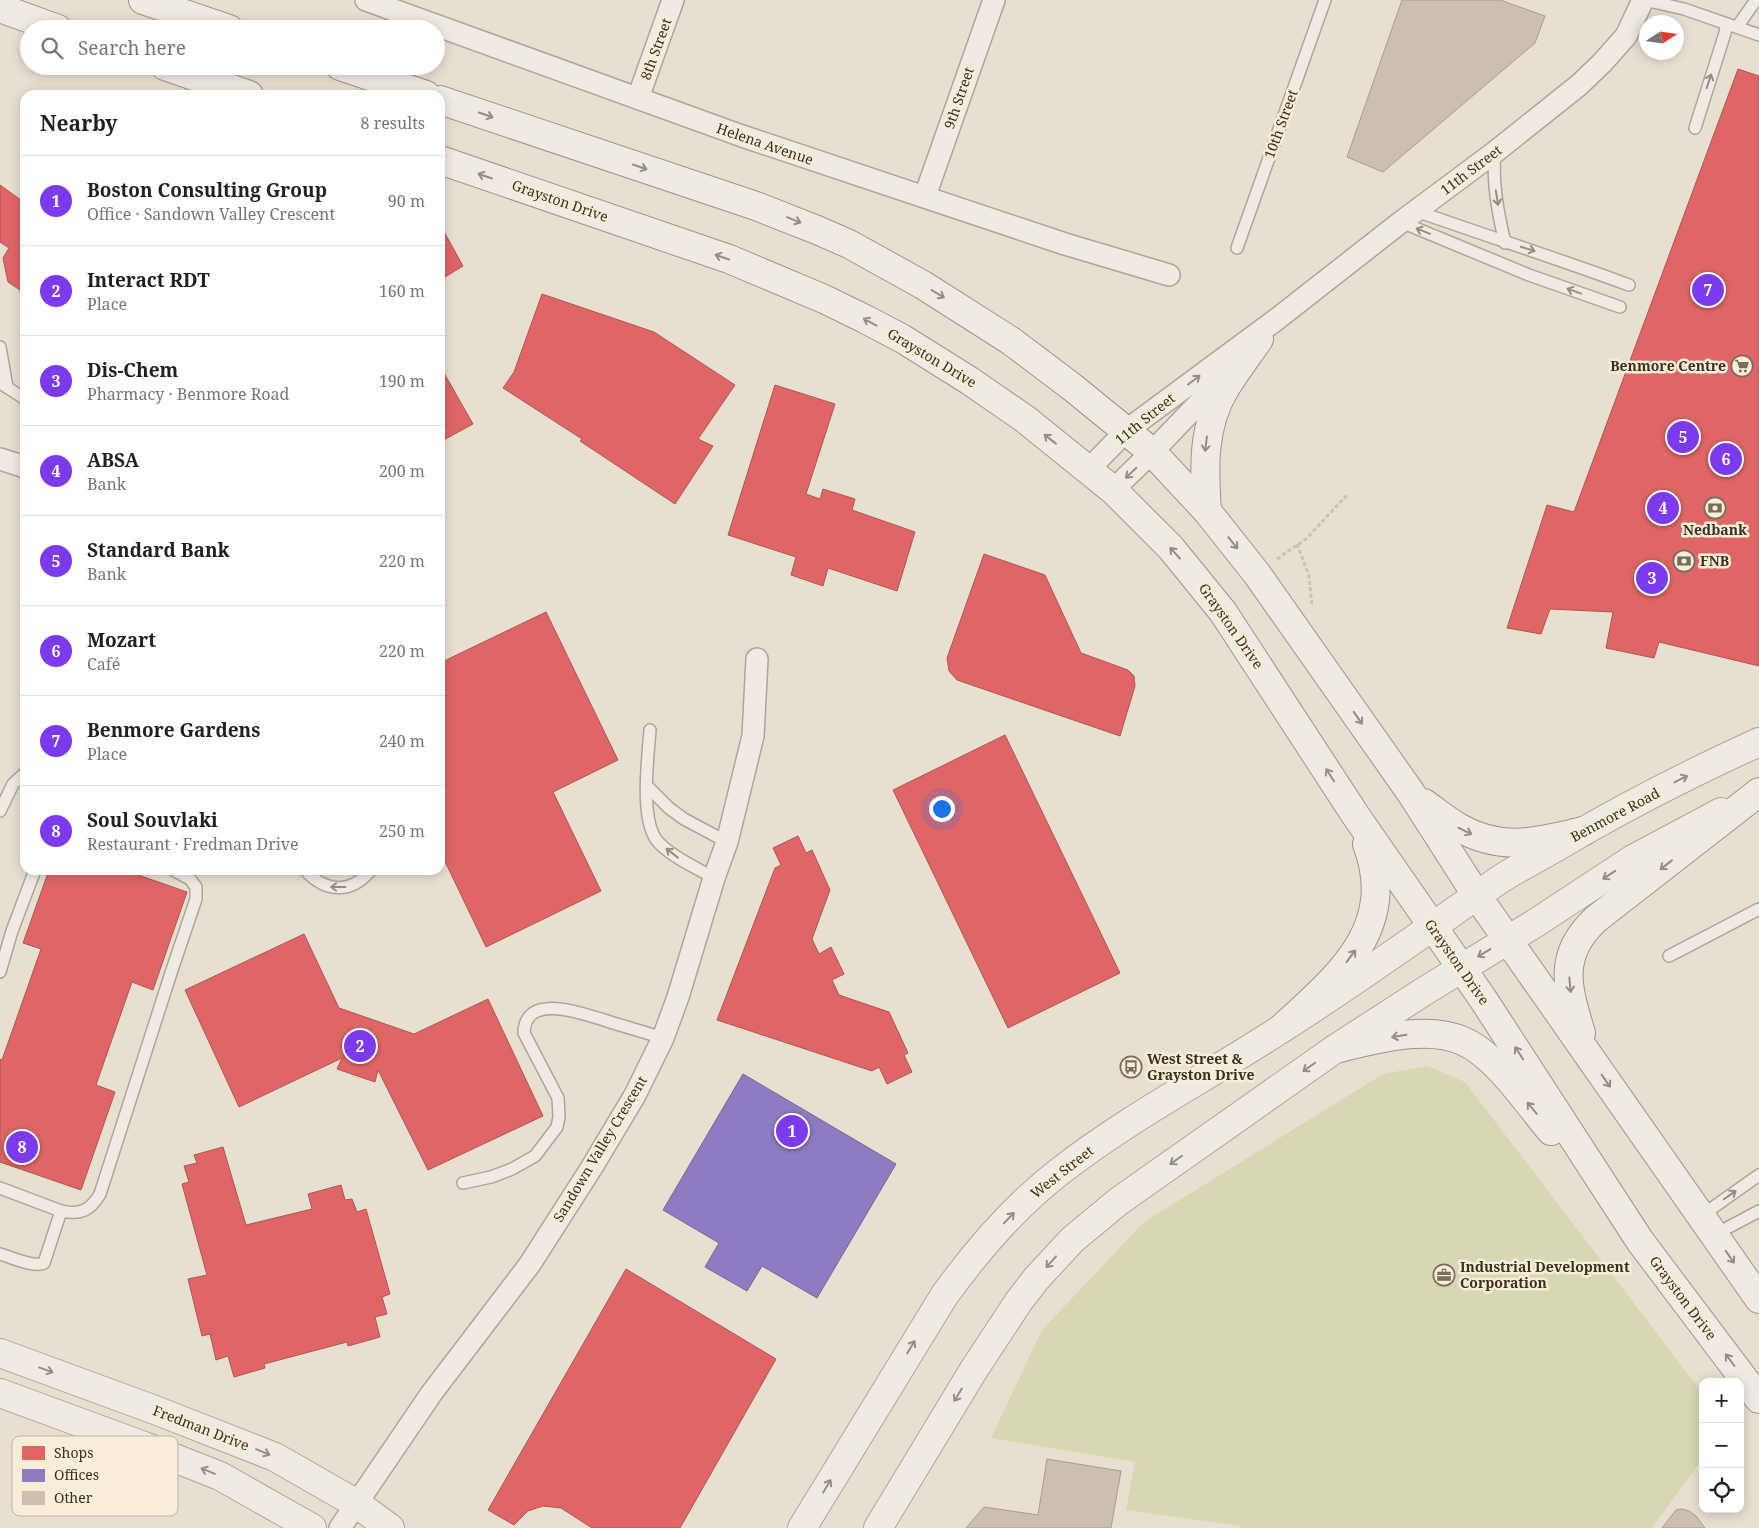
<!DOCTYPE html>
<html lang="en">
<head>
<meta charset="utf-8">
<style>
	body { margin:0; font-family:"Noto Serif",serif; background:#f2f2f2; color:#202124 }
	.controls { position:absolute; right:15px; bottom:15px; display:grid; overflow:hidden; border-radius:10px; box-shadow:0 2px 12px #0003 }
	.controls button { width:45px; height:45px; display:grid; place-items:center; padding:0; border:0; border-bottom:1px solid #e0e0e0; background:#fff; color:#202124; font:25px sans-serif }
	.compass { position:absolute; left:1639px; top:15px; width:45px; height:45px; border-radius:50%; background:#fff; box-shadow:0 2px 12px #0003; rotate:78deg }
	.you { position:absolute; left:941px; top:808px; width:18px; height:18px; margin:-12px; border:4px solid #fff; border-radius:50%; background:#1a73e8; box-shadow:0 0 0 8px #1a73e833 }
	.badge { display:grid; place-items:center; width:32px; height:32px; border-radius:50%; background:#7c3aed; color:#fff; font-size:16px; font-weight:700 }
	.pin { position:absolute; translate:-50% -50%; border:2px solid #fff; box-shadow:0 1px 5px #0006 }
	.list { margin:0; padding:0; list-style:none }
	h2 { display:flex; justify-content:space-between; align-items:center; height:65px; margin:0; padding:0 20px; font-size:21px }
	h2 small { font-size:16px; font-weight:400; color:#757577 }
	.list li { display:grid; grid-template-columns:32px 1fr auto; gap:15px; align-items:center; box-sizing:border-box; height:90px; padding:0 20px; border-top:1px solid #e0e0e0 }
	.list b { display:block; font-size:19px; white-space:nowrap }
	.list p { margin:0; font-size:16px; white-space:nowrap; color:#757577 }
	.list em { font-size:16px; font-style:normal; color:#757577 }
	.icon { flex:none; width:28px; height:28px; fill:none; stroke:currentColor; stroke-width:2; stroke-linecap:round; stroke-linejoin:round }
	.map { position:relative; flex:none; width:1759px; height:1528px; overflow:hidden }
	.search { position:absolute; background:#fff; box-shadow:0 2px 12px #0003; left:20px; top:20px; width:425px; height:55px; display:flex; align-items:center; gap:12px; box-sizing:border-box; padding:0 18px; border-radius:28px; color:#757577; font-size:19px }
	.panel { position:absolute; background:#fff; box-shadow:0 2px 12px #0003; left:20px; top:90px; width:425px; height:785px; border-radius:15px }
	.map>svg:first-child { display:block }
	.green { fill:#d6d7b3 }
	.shops { fill:#e06666; stroke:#af5551 }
	.offices { fill:#8e7cc3; stroke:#766592 }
	.building { fill:#cbbfb2; stroke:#a89c90 }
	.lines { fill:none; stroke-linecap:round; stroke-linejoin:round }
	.service-casing { stroke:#ada599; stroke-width:14 }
	.minor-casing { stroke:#ada599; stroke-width:24 }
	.tertiary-casing { stroke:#ada599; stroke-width:30 }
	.secondary-casing { stroke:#9c958a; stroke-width:30 }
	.path { stroke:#c8c2b9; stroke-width:3; stroke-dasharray:4 2.5; stroke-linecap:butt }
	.service { stroke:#efebe3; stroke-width:11 }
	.minor { stroke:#efebe3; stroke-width:21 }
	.tertiary { stroke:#efebe3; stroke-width:28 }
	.secondary { stroke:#efebe3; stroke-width:28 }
	.oneway { stroke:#968c82 }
	.labels { text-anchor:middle; stroke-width:5; stroke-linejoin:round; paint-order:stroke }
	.street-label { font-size:14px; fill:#3d2e20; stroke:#f7eed8 }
	.poi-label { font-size:14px; font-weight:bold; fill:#3d2e20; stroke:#f7eed8; text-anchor:start }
	.key { fill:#f7eed8; stroke:#bfb4a1; stroke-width:1 }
	.key-label { font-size:14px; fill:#3d2e20 }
</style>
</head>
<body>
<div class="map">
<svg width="1759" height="1528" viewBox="0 0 1759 1528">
	<rect width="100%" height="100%" fill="#e7e0d1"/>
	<path class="green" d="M1427 1066 1465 1082 1703 1394V1458L1652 1528H1240V1526L1126 1510 1135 1462 991 1438 1042 1330 1144 1222 1383 1074Z"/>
	<g class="shops">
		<path d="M1738 69 1759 76V666L1659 642 1654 658 1606 648 1613 612 1550 609 1541 634 1507 628 1547 505 1574 512Z"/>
		<path d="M0 185 25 203V312L20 290 8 282 3 258 9 248 0 242Z"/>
		<path d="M440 228H442L463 266 440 280Z"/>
		<path d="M542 294 654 332 735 385 698 439 713 446 675 504 580 441 582 439 503 388 514 372Z"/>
		<path d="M440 366 473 424 440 442Z"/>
		<path d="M775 385 835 404 806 494 820 499 823 489 855 499 852 510 915 532 897 591 828 568 823 586 791 575 796 557 728 535Z"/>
		<path d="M984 554 1045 575 1081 653 1128 670 1134 676 1135 686 1120 736 957 680 949 671 947 658Z"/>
		<path d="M546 612 618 760 553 792 601 891 486 947 440 851V663Z"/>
		<path d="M1005 735 1120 973 1008 1028 893 790Z"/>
		<path d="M798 836 806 853 812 850 830 890 812 939 819 954 831 947 844 974 832 980 839 995 889 1012 908 1053 904 1055 912 1072 887 1084 879 1067 872 1071 717 1020 775 868 781 865 773 848Z"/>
		<path d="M49 870H124L187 892 153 990 132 982 96 1085 115 1092 81 1190 0 1162V1059L2 1060 41 949 23 943Z"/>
		<path d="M304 934 339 1008 414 1034 488 999 543 1116 428 1170 378 1070 375 1082 337 1069 342 1058 239 1107 185 990Z"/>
		<path d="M223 1147 246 1225 312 1209 308 1194 341 1185 345 1200 352 1199 357 1212 366 1209 390 1294 382 1297 387 1314 375 1317 380 1337 348 1346 347 1342 264 1364 265 1368 234 1377 228 1356 216 1360 210 1334 202 1336 188 1279 207 1275 182 1184 189 1182 184 1166 197 1163 194 1155Z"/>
		<path d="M626 1269 776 1359 680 1528H592L561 1508 543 1506 528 1511 514 1525 488 1510Z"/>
	</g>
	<path class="offices" d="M743 1074 896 1164 817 1298 762 1266 747 1291 705 1267 719 1243 663 1210Z"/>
	<g class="building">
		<path d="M1402 0H1500L1545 16 1535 43 1383 172 1347 157Z"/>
		<path d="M1047 1459 1121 1471 1111 1528H966L984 1507 1038 1515Z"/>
		<path d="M1682 1509 1689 1511 1696 1516 1705 1528H1662L1676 1510Z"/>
	</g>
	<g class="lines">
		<g class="service-casing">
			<g id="service">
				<path d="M1644 0 1684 9 1759 35"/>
				<path d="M1737 27 1756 0"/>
				<path d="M1695 128 1725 33 1726 24"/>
				<path d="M1495 152C1492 183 1498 213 1505 243"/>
				<path d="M1416 211C1487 236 1559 259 1629 285"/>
				<path d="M1401 222 1529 275 1620 307"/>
				<path d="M1237 248 1325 0"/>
				<path d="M0 347 7 387"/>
				<path d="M2 384 25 399"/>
				<path d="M650 730C648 758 639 823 659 843 674 858 695 867 714 878"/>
				<path d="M647 786 669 808 684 819 727 842"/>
				<path d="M0 811 13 784 25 773"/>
				<path d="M305 870C326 893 351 894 371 870"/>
				<path d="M1669 956 1759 909"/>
				<path d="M0 972 12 931 35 870"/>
				<path d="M463 1183 491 1177 512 1169 535 1156 557 1127 559 1117 558 1098 524 1033C525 991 584 1014 607 1021 626 1027 644 1032 663 1038"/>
				<path d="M0 1188 61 1211C80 1215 90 1211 100 1194L171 973 196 899V887L190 879 173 870"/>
				<path d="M1701 1216 1759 1175"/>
				<path d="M1714 1235 1759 1211"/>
				<path d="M0 1254C11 1257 34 1268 44 1263L61 1211"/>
			</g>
		</g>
		<g class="minor-casing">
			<g id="minor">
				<path d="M366 0 742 136 1065 244 1169 275"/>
				<path d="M638 98 673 0"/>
				<path d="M925 196 994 0"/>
				<path d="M0 459 25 467"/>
				<path d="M1089 469 1127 430 1277 319 1401 222 1495 152 1579 85 1602 63 1626 36 1643 0"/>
				<path d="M1113 490 1152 452 1226 375"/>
				<path d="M340 1528 431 1394 530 1264 592 1167 635 1095 663 1038 678 997 714 878 727 842 753 736 757 659"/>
			</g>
		</g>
		<g class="tertiary-casing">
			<g id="tertiary">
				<path d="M0 1353 155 1410 275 1457 357 1504 390 1528"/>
				<path d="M0 1393 144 1446 220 1476 312 1528"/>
				<path d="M802 1528 944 1296C977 1250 1014 1207 1059 1172 1128 1118 1207 1077 1281 1029 1355 982 1427 930 1499 880 1519 867 1540 857 1560 845 1624 807 1691 773 1759 742"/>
				<path d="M878 1528 973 1371 1019 1301 1036 1279 1072 1240 1119 1201 1335 1049 1423 992 1534 924 1633 859 1721 812"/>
			</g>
		</g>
		<g class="secondary-casing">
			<g id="secondary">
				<path d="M143 0 229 29"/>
				<path d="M0 8 58 29"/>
				<path d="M165 66 249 95"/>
				<path d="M340 66 426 95"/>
				<path d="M440 100 756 206 817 230 849 244 923 285 1011 341 1072 387 1152 452 1207 511 1257 574 1411 793 1477 896 1759 1299"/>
				<path d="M440 160 729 259 824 299 865 319 903 339 970 381 1025 419 1113 490 1171 548 1223 612 1356 816 1483 999 1640 1241 1759 1399"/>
				<path d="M1207 511C1204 468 1202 426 1226 387 1236 371 1248 355 1259 339"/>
				<path d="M1424 803C1435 811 1446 820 1458 827 1503 853 1538 841 1584 831"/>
				<path d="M1281 1029C1337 977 1399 929 1367 844"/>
				<path d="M1581 1033C1567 987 1557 955 1596 919L1759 792"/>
				<path d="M1335 1049C1361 1043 1387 1035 1414 1034 1430 1033 1448 1034 1463 1041 1496 1055 1528 1104 1551 1131"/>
			</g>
		</g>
		<g class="path">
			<path d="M1297 544 1309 576 1312 606"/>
			<path d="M1277 559 1306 539 1348 494"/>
		</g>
		<use href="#service" class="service"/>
		<use href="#minor" class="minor"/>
		<use href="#tertiary" class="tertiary"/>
		<use href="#secondary" class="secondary"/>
	</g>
	<defs><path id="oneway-shaft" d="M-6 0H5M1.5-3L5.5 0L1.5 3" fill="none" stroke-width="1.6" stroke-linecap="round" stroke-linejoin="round" transform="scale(1.25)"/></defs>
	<g class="oneway">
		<use href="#oneway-shaft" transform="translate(1709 81) rotate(-72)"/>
		<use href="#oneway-shaft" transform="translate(486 115) rotate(19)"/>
		<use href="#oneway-shaft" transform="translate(640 167) rotate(19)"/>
		<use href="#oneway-shaft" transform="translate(485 176) rotate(-161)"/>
		<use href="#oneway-shaft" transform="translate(1497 198) rotate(81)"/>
		<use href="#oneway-shaft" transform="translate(794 220) rotate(22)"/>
		<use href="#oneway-shaft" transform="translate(1423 231) rotate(-158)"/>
		<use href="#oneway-shaft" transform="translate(1528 249) rotate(17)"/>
		<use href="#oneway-shaft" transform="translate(722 257) rotate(-161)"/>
		<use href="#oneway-shaft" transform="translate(1574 291) rotate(-160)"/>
		<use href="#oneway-shaft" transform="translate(938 294) rotate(31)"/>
		<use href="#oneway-shaft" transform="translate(870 322) rotate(-152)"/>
		<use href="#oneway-shaft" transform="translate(1194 380) rotate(-37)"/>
		<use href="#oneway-shaft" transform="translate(1050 439) rotate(-142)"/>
		<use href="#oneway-shaft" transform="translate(1206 444) rotate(97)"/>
		<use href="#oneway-shaft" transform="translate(1131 473) rotate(136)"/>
		<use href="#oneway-shaft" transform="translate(1233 543) rotate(51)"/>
		<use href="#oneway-shaft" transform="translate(1175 553) rotate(-132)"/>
		<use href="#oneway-shaft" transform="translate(1358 718) rotate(55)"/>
		<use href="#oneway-shaft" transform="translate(1330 775) rotate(-123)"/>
		<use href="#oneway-shaft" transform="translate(1681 779) rotate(-27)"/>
		<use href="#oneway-shaft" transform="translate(1465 831) rotate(26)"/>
		<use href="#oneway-shaft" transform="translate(672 853) rotate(-142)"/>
		<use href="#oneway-shaft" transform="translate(1666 865) rotate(142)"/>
		<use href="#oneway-shaft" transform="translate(1609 875) rotate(147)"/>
		<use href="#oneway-shaft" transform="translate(338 887) rotate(-180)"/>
		<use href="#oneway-shaft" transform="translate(1484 953) rotate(149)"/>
		<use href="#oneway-shaft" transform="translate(1351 956) rotate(-54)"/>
		<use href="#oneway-shaft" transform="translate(1570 985) rotate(85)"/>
		<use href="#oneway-shaft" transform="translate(1399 1036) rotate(171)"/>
		<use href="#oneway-shaft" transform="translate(1519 1053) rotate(-123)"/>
		<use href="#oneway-shaft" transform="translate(1309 1067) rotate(145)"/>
		<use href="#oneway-shaft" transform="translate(1606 1081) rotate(55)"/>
		<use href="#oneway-shaft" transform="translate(1532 1108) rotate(-129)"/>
		<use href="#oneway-shaft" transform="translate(1176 1160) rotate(145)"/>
		<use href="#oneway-shaft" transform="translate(1730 1195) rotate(-35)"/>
		<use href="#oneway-shaft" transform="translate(1009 1218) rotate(-46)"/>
		<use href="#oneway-shaft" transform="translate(1730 1257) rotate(55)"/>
		<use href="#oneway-shaft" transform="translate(1051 1262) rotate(132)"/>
		<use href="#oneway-shaft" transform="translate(911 1347) rotate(-59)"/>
		<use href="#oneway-shaft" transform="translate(1730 1360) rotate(-127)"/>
		<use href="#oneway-shaft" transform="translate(46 1370) rotate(20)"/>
		<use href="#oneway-shaft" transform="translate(958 1395) rotate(121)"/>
		<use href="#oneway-shaft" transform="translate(263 1452) rotate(23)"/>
		<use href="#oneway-shaft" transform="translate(208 1471) rotate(-158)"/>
		<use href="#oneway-shaft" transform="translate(827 1486) rotate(-59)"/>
	</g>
	<defs>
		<g id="supermarket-ring" transform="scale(1.125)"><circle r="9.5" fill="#f7eed8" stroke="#786c5e" stroke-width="1.5"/><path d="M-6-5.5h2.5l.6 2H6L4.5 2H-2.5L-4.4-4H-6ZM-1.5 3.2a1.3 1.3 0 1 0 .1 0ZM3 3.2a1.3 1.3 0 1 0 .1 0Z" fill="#786c5e"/></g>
		<g id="bank-ring" transform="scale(1.125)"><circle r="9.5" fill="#f7eed8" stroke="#786c5e" stroke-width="1.5"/><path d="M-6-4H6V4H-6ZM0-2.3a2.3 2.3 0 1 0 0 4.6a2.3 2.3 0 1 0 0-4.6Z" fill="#786c5e"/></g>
		<g id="bus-ring" transform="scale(1.125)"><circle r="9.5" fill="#f7eed8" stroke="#786c5e" stroke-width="1.5"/><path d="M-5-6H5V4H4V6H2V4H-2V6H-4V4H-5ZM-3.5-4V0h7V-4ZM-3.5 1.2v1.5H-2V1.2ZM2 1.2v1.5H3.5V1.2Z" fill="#786c5e"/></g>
		<g id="office-ring" transform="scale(1.125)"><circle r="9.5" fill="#f7eed8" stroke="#786c5e" stroke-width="1.5"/><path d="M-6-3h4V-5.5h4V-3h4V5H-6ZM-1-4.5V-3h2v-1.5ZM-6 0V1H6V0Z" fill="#786c5e"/></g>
	</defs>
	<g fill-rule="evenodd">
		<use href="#supermarket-ring" x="1742" y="366"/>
		<use href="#bank-ring" x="1715" y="508"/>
		<use href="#bank-ring" x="1684" y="561"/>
		<use href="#bus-ring" x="1131" y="1067"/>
		<use href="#office-ring" x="1444" y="1275"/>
	</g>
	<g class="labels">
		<g class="street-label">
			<text transform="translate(656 49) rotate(-70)" y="5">8th Street</text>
			<text transform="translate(959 98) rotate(-71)" y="5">9th Street</text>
			<text transform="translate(1281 124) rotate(-70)" y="5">10th Street</text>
			<text transform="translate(765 144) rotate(19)" y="5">Helena Avenue</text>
			<text transform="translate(1471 170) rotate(-37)" y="5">11th Street</text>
			<text transform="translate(560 201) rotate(19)" y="5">Grayston Drive</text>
			<text transform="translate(932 358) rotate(31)" y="5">Grayston Drive</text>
			<text transform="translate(1145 419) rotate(-39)" y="5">11th Street</text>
			<text transform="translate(1231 626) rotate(55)" y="5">Grayston Drive</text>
			<text transform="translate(1615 815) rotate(-28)" y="5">Benmore Road</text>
			<text transform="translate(1457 962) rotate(55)" y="5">Grayston Drive</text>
			<text transform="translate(600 1149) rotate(-59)" y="5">Sandown Valley Crescent</text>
			<text transform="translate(1062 1172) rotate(-38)" y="5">West Street</text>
			<text transform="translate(1683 1298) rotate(53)" y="5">Grayston Drive</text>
			<text transform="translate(201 1428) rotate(21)" y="5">Fredman Drive</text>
		</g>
		<g class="poi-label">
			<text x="1726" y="371" text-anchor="end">Benmore Centre</text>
			<text x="1715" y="535" text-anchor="middle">Nedbank</text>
			<text x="1700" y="566">FNB</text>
			<text x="1147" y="1064">West Street &amp;<tspan x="1147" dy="16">Grayston Drive</tspan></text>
			<text x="1460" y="1272">Industrial Development<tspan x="1460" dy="16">Corporation</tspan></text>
		</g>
	</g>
	<rect x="12" y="1436" width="166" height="80" rx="8" class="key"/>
	<rect x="22" y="1446" width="23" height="14" fill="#e06666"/>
	<rect x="22" y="1469" width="23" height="13" fill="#8e7cc3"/>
	<rect x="22" y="1491" width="23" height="14" fill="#cbbfb2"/>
	<g class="key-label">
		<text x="54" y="1458">Shops</text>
		<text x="54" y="1480">Offices</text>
		<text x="54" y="1503">Other</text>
	</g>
</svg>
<div class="controls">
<button>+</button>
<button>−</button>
<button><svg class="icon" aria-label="locate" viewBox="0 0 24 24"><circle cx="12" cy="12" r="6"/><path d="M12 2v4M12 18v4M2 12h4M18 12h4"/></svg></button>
</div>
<svg class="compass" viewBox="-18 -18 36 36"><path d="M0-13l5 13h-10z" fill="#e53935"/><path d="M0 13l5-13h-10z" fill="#757577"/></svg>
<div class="you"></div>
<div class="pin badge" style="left:792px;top:1131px">1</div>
<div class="pin badge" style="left:360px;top:1046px">2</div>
<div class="pin badge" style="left:1652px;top:578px">3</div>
<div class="pin badge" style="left:1663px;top:508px">4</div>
<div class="pin badge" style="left:1683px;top:437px">5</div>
<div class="pin badge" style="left:1726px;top:459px">6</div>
<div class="pin badge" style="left:1708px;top:290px">7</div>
<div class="pin badge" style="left:22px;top:1147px">8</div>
<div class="search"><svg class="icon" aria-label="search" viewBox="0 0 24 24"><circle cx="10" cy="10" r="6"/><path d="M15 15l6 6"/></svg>Search here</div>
<section class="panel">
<h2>Nearby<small>8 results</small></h2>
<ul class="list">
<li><span class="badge">1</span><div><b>Boston Consulting Group</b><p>Office · Sandown Valley Crescent</p></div><em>90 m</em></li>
<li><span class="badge">2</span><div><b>Interact RDT</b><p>Place</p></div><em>160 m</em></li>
<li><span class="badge">3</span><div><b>Dis-Chem</b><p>Pharmacy · Benmore Road</p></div><em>190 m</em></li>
<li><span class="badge">4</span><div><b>ABSA</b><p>Bank</p></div><em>200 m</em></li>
<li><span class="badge">5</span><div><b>Standard Bank</b><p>Bank</p></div><em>220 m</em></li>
<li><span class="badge">6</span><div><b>Mozart</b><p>Café</p></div><em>220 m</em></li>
<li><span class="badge">7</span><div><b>Benmore Gardens</b><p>Place</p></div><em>240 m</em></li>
<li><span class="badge">8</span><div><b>Soul Souvlaki</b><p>Restaurant · Fredman Drive</p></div><em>250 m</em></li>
</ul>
</section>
</div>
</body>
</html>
